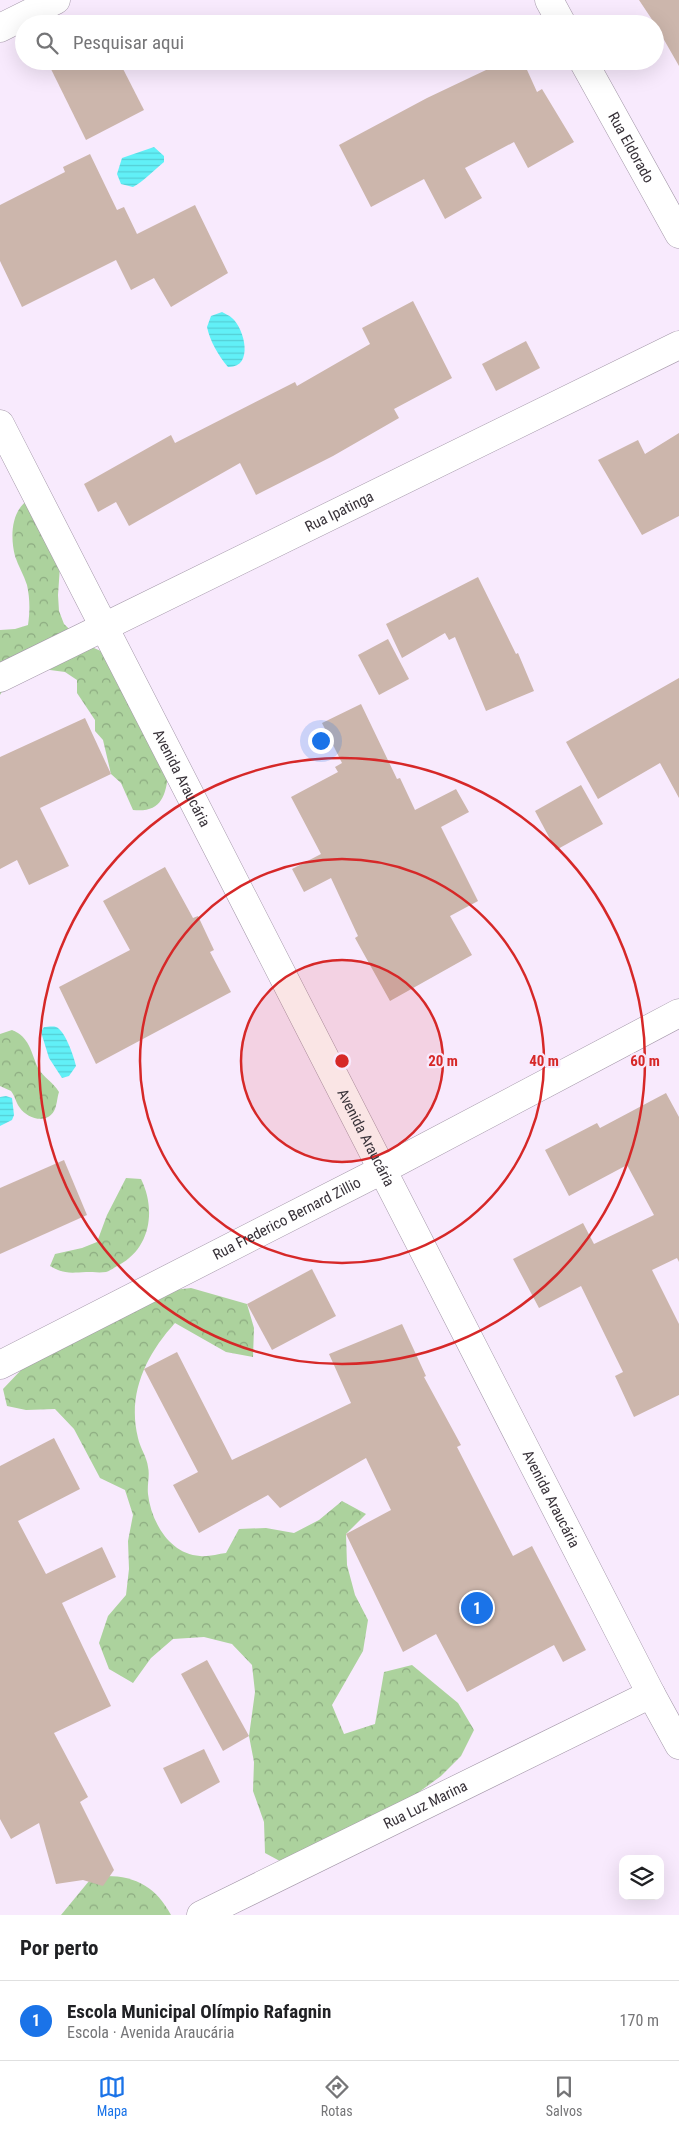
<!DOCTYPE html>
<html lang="pt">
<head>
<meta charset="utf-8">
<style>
	body { margin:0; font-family:"Roboto Condensed",sans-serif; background:#f2f2f2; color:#202124 }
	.controls { position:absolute; right:15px; bottom:15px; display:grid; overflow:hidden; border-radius:10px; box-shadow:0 5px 20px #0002 }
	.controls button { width:45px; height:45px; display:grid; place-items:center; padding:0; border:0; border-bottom:1px solid #e0e0e0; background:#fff; color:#202124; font:25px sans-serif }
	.you { position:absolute; left:320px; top:740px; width:18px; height:18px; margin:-12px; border:4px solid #fff; border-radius:50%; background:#1a73e8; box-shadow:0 0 0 8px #1a73e833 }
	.badge { display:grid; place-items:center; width:32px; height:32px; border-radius:50%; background:#1a73e8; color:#fff; font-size:16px; font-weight:700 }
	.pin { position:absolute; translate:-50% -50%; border:2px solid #fff; box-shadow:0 1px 5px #0006 }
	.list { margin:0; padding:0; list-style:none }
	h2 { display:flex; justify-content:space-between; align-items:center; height:65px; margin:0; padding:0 20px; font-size:21px }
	h2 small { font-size:16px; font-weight:400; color:#757577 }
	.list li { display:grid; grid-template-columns:32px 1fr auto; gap:15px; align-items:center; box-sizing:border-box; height:80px; padding:0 20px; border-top:1px solid #e0e0e0 }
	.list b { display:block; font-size:19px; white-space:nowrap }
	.list p { margin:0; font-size:16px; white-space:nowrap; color:#757577 }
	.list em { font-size:16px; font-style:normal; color:#757577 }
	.icon { flex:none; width:28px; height:28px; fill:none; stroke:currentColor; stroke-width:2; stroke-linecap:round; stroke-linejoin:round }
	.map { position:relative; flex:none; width:679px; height:1915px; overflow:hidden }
	.search { position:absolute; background:#fff; box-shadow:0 5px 20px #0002; left:15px; right:15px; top:15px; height:55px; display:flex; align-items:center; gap:12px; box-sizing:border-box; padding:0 18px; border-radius:28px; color:#757577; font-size:19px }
	.sheet { height:145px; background:#fff }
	nav { display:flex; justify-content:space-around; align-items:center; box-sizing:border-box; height:70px; border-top:1px solid #e0e0e0; background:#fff; font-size:14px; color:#757577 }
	nav a { display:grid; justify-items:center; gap:2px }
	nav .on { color:#1a73e8 }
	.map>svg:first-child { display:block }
	.forest { fill:url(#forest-crowns) }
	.water { fill:url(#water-rules) }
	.building { fill:#ccb6ac }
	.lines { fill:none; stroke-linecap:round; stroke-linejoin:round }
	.minor-casing { stroke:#a498a9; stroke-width:29 }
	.minor { stroke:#fff; stroke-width:28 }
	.ring { fill:none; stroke:#d62828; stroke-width:2.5 }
	.labels { text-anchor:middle; stroke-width:4.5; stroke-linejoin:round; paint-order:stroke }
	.street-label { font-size:15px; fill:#383239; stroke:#f8eafd }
	.centre { fill:#d62828; stroke:#f8eafd; stroke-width:2.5 }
	.ring-label { font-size:15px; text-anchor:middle; font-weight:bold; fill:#d62828; stroke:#f8eafd; stroke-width:4.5; stroke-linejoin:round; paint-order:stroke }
</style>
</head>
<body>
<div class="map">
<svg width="679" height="1915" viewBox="0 0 679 1915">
	<defs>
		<pattern id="forest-crowns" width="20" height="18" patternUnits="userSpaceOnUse" patternTransform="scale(1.25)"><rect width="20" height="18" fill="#acd29d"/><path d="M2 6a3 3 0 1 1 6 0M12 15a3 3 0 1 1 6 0" fill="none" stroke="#8dab81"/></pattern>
		<pattern id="water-rules" width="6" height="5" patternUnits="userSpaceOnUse" patternTransform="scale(1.25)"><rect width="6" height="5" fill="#61f0f7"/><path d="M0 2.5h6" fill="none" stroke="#55ced4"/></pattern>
	</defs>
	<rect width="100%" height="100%" fill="#f8eafd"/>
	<g class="forest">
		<path d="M30 499 60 566 58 595 59 611 64 624 85 644 112 656 168 774C166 797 160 813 133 810L121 783 111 774 103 740 95 731V720L77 693V680L65 672 35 668 8 681 0 695V630L15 629 28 625C30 612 30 598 27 585 24 575 18 566 15 556 10 537 11 509 30 499Z"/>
		<path d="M12 1030C30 1037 31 1053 38 1068 43 1077 54 1083 59 1092 57 1098 57 1106 54 1111 46 1125 27 1118 20 1108 16 1103 15 1096 11 1091L0 1086V1034Z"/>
		<path d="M126 1178 141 1179C156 1209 151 1248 119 1265 115 1267 110 1271 106 1272 100 1273 92 1272 86 1272 70 1273 64 1274 50 1266L55 1254 82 1248 97 1242 107 1215Z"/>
		<path d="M191 1288 247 1304 254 1328 253 1357 226 1352 175 1323C146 1355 127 1394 138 1438 140 1448 147 1457 148 1467 150 1475 147 1485 148 1494 151 1521 169 1554 200 1556 208 1557 218 1554 226 1553L239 1529 266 1528 294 1533 319 1520 342 1501 366 1514 346 1534 347 1565 355 1595 368 1620 363 1651 332 1705 344 1734 375 1724 384 1672 412 1665 458 1703 474 1730 461 1756 441 1776 415 1795 289 1866 265 1853 264 1822 253 1791 254 1762 249 1736 255 1692 252 1665 232 1644 204 1637 173 1639 151 1658 133 1683 109 1669 99 1643 108 1616 126 1595 129 1569 128 1541 133 1515 125 1490 100 1478 74 1429 55 1409 26 1410 7 1406 3 1389 22 1369 165 1291Z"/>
		<path d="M103 1876C135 1875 156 1887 171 1915H61L89 1881Z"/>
	</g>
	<g class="water">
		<path d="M154 147 164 156V162C155 169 143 182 133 187L121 184 117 174 122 158Z"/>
		<path d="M222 312C225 314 229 315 232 318 245 329 254 368 228 367 218 355 210 341 207 327L211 316Z"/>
		<path d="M44 1027C47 1027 53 1026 56 1027 65 1030 74 1057 76 1066L69 1076 62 1078 49 1058 41 1032Z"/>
		<path d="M6 1096 12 1098 14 1115 12 1120 0 1126V1097Z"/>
	</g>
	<g class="building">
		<path d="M639 0H679V66L655 24Z"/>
		<path d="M47 61H119L144 110 86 140Z"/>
		<path d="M505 61H523L537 92 542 89 574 142 528 168 514 142 465 168 482 198 445 219 424 179 371 207 339 145 427 98Z"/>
		<path d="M90 154 117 210 124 207 137 234 195 205 228 273 171 307 154 278 131 290 116 260 22 307 0 261V205L65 172 63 167Z"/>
		<path d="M413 301 452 378 394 409 399 418 333 456 256 495 240 463 129 526 116 502 98 512 84 484 171 435 175 443 295 382 297 386 370 344 362 328Z"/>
		<path d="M526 341 540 368 496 391 482 364Z"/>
		<path d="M679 433V516L642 535 598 460 638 440 645 454Z"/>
		<path d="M478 577 516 654 518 653 534 691 486 711 455 637 449 640 445 633 402 658 386 624Z"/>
		<path d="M388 639 409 679 379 695 358 655Z"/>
		<path d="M679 678V798L660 763 598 799 566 742Z"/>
		<path d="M361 704 397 779 400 778 415 810 456 789 469 812 441 827 478 901 450 916 472 955 390 1001 355 938 358 936 331 878 304 892 292 869 321 854 291 797 338 772 335 767 342 763 322 723Z"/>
		<path d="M85 718 111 774 40 808 69 866 29 885 17 860 0 869V757Z"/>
		<path d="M581 785 603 824 556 850 535 811Z"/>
		<path d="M165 867 193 918 198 916 214 950 210 952 231 992 96 1064 59 987 130 950 103 901Z"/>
		<path d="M666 1093 679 1117V1262L677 1258 652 1270 679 1324V1395L634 1417 615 1376 623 1372 581 1286 539 1308 513 1259 583 1223 594 1244 654 1215 627 1165 569 1196 545 1150 597 1123 600 1128Z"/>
		<path d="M64 1160 87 1215 0 1254V1188Z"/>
		<path d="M312 1269 336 1316 272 1350 247 1304Z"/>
		<path d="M402 1324 426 1376 424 1377 461 1445 457 1447 513 1556 532 1546 586 1650 563 1662 554 1645 467 1692 436 1634 403 1652 346 1534 391 1510 366 1458 280 1508 268 1495 199 1533 173 1485 198 1472 144 1369 177 1352 232 1460 351 1403 329 1354Z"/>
		<path d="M54 1438 80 1489 18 1521 46 1574 102 1547 116 1577 62 1603 111 1706 54 1733 88 1797 80 1802 114 1870 103 1886 83 1880 56 1884 39 1823 11 1839 0 1819V1466Z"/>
		<path d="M207 1660 249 1736 223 1751 181 1674Z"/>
		<path d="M204 1749 220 1782 181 1804 163 1768Z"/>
	</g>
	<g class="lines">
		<g class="minor-casing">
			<g id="minor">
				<path d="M549 0 562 24"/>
				<path d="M0 28 56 0"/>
				<path id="s1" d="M583 61 679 234"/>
				<path id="s2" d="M0 424 651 1694 679 1745"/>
				<path id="s3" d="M0 678 679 345"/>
				<path id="s4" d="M0 1365 382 1170 679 1013"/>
				<path id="s5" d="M201 1915 651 1694"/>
			</g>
		</g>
		<use href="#minor" class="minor"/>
	</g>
	<circle cx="342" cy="1061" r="101" fill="#d62828" fill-opacity=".12"/>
	<g class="ring">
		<circle cx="342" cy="1061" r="101"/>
		<circle cx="342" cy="1061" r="202"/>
		<circle cx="342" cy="1061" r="303"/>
	</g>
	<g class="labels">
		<g class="street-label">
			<text dy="5" stroke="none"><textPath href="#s1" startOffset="99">Rua Eldorado</textPath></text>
			<text dy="5" stroke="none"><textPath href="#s3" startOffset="378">Rua Ipatinga</textPath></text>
			<text dy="5" stroke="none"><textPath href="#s2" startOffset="398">Avenida Araucária</textPath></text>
			<text dy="5" stroke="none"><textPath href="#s2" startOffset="802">Avenida Araucária</textPath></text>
			<text dy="5" stroke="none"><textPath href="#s4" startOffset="322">Rua Frederico Bernard Zillio</textPath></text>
			<text dy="5" stroke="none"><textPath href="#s2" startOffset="1208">Avenida Araucária</textPath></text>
			<text dy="5" stroke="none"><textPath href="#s5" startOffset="250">Rua Luz Marina</textPath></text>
		</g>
	</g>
	<circle cx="342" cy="1061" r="8" class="centre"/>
	<g class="ring-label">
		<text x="443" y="1066">20 m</text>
		<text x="544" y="1066">40 m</text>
		<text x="645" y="1066">60 m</text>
	</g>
</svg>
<div class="controls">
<button><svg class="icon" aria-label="layers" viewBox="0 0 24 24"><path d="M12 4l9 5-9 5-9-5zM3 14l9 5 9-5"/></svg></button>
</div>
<div class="you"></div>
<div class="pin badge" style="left:477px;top:1608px">1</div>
<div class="search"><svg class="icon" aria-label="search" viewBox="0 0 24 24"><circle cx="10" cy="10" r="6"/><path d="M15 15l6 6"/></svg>Pesquisar aqui</div>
</div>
<section class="sheet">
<h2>Por perto<small></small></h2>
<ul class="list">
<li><span class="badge">1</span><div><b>Escola Municipal Olímpio Rafagnin</b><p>Escola · Avenida Araucária</p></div><em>170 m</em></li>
</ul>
</section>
<nav>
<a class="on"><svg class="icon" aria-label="map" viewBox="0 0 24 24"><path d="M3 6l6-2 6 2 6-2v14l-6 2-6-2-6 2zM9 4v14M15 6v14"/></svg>Mapa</a>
<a><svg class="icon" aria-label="directions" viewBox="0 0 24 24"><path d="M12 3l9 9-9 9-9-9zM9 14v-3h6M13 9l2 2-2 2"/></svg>Rotas</a>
<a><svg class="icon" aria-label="saved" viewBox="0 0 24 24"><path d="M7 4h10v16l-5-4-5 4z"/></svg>Salvos</a>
</nav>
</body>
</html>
